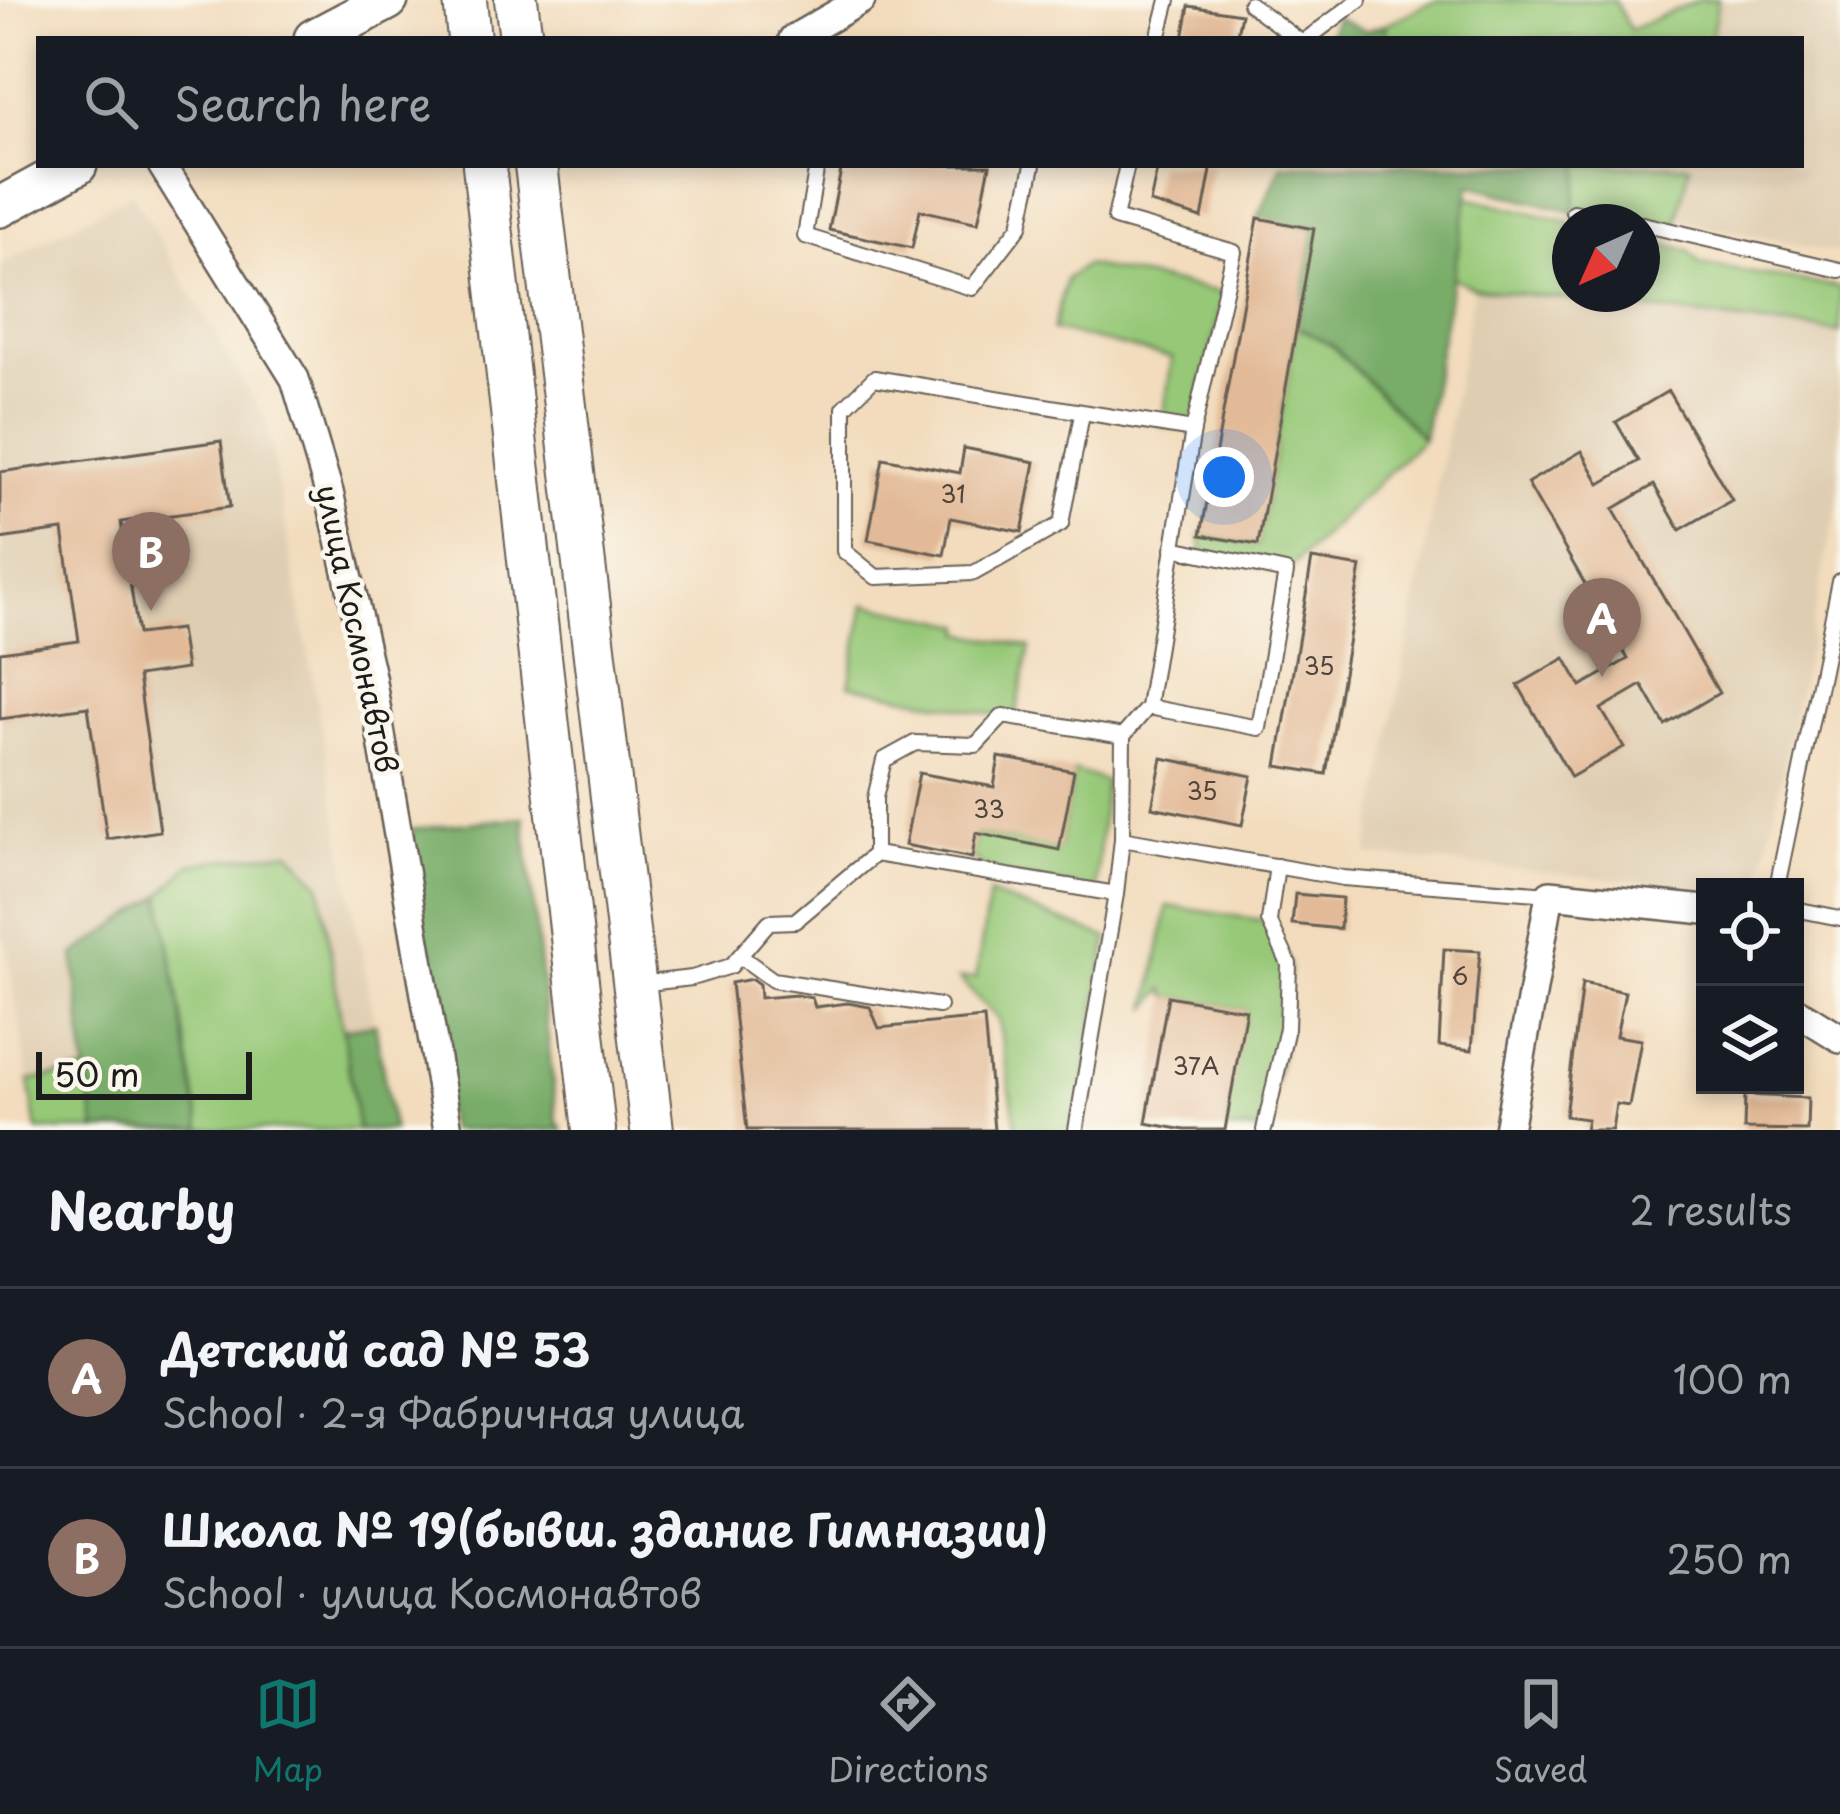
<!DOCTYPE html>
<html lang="en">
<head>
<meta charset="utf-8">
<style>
	body { margin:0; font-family:"Playpen Sans",sans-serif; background:#242831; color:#f1f3f6 }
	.controls { position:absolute; right:36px; bottom:36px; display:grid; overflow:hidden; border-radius:0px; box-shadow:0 6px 18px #0003 }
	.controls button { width:108px; height:108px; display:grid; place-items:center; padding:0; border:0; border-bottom:3px solid #363941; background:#171b24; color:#f1f3f6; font:60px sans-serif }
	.compass { position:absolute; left:1552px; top:204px; width:108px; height:108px; border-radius:50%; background:#171b24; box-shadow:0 6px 18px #0003; rotate:225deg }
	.scale { position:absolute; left:36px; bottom:30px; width:216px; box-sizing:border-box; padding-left:12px; border:6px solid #1c1c1c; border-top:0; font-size:33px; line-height:42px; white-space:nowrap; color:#1c1c1c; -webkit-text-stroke:9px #fbf7ec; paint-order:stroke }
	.you { position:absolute; left:1224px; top:477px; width:42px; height:42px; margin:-30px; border:9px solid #fff; border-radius:50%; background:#1a73e8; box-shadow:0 0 0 18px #1a73e833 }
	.badge { display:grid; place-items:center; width:78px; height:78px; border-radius:50%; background:#0f766e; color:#fff; font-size:39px; font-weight:700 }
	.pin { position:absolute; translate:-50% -99px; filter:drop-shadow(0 3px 6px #0008) }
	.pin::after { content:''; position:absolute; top:63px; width:42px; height:36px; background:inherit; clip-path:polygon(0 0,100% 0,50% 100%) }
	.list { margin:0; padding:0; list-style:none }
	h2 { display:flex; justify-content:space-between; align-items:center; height:156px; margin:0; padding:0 48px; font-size:51px }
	h2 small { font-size:39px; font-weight:400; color:#9ea1a6 }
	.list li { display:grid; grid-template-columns:78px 1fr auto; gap:36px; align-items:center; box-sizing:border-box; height:180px; padding:0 48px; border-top:3px solid #363941 }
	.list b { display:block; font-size:45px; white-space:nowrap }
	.list p { margin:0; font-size:39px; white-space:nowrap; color:#9ea1a6 }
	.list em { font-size:39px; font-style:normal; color:#9ea1a6 }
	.icon { flex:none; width:66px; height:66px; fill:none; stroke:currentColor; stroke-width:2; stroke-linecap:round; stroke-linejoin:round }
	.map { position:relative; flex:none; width:1840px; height:1130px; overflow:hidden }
	.search { position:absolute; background:#171b24; box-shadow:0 6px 18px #0003; left:36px; right:36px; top:36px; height:132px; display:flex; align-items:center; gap:30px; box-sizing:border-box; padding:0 42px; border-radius:0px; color:#9ea1a6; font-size:45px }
	.sheet { height:516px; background:#171b24 }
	nav { display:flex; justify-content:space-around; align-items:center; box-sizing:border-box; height:168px; border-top:3px solid #363941; background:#171b24; font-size:33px; color:#9ea1a6 }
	nav a { display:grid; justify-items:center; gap:6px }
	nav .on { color:#0f766e }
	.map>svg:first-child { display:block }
	.built { fill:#dfcdb1 }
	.green { fill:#96c877; stroke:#59724a; stroke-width:3 }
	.forest { fill:#78ac68; stroke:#4a6442; stroke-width:3 }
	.building { fill:#e2ba97 }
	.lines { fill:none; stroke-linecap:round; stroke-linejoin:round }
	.lane-casing { stroke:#675f54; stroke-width:18 }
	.street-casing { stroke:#675f54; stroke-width:32 }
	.secondary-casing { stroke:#675f54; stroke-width:44 }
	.primary-casing { stroke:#675f54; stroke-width:46 }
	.lane { stroke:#fff; stroke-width:14 }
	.street { stroke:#fff; stroke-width:27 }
	.secondary { stroke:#fff; stroke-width:39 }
	.primary { stroke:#fff; stroke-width:42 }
	.labels { text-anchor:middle; stroke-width:9; stroke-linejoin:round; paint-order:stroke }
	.number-label { font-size:24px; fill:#4e443b }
	.street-label { font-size:30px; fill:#1c1c1c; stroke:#fbf7ec }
</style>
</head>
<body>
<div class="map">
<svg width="1840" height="1130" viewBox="0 0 1840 1130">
	<rect width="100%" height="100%" fill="#fbf7ec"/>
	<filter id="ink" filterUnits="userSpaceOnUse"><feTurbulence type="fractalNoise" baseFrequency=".00833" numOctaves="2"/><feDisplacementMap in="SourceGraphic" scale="24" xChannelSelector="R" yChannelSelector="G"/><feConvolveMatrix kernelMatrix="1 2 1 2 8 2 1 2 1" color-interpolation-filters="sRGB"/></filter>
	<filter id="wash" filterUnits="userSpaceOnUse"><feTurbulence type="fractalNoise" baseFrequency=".004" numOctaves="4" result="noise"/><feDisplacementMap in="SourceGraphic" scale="48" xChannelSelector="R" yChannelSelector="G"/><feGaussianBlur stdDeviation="2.7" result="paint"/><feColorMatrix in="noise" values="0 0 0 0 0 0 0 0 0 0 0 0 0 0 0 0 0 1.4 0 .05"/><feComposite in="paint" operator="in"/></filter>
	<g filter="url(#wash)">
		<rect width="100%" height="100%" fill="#f2dcbd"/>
		<g class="built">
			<path d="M1718 0H1781L1840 11V253L1681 221 1690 165H1801V39H1711Z"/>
			<path d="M132 193 267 423 393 1130H37L5 938 0 937V265Z"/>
			<path d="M1474 288 1840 333V492L1759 887 1705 888 1368 855Z"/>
		</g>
		<g class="green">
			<path d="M1437 0H1614L1630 30 1698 0H1718L1711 39H1385L1386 24Z"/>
			<path d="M1581 165H1690L1675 232 1573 212Z"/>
			<path d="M1467 197 1570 222V294H1642V239L1688 250 1701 264 1840 288V333L1474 288 1453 278Z"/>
			<path d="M1085 265 1224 293 1193 430 1162 426 1172 358 1053 330 1066 279Z"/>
			<path d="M1297 327 1332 346 1423 439 1286 572 1202 554 1201 535 1258 545Z"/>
			<path d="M865 604 964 625 963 633 1030 647 1015 719 849 685Z"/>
			<path d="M1074 771 1105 781 1096 891 992 873 972 858 976 833 1059 849Z"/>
			<path d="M290 851 320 884 358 1130H201L161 895 191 864Z"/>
			<path d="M989 894 1108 938 1076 1130H1017L998 1019 959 979 976 978Z"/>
			<path d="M1168 906 1269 921 1289 964 1287 1028 1264 1130H1225L1245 1010 1168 996 1164 989 1148 1009Z"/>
			<path d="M86 1071 96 1130H37L29 1081Z"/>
		</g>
		<g class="forest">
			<path d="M1336 17 1366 31 1386 24 1385 39H1328Z"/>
			<path d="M1282 165H1581L1573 212 1470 185 1423 438 1333 346 1297 327 1314 229 1258 218Z"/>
			<path d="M524 817 557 1122 563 1130H449L398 831Z"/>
			<path d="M161 895 201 1130H96L86 1071 74 955Z"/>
			<path d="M375 1024 393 1130H358L343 1029Z"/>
		</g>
		<g id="blocks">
			<g class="building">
				<path d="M1189 6 1241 14 1236 39H1183Z"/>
				<path d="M842 165H990L978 223 920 210 912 248 829 230Z"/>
				<path d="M1158 165H1212L1202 218 1150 203Z"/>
				<path d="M1258 218 1314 229 1258 545 1201 535Z"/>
				<path d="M1668 391 1732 500 1680 530 1654 485 1613 509 1719 693 1665 725 1642 685 1601 709 1624 747 1571 777 1518 685 1565 658 1581 686 1628 659 1527 483 1582 451 1600 484 1639 461 1616 422Z"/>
				<path d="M221 441 230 507 121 522 138 634 180 629 186 669 138 676 160 831 107 839 88 707 0 719V652L79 641 63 530 0 539V472Z"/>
				<path d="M964 448 1035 462 1022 532 951 518 944 555 868 540 883 458 960 473Z"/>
				<path d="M1312 559 1361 567 1326 774 1277 766Z"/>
				<path d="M999 757 1074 771 1059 850 976 833 972 858 905 845 919 773 994 787Z"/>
				<path d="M1162 758 1252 776 1242 825 1152 807Z"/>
				<path d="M1295 894 1342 898 1340 929 1292 924Z"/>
				<path d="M1444 949 1480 951 1472 1050 1439 1046Z"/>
				<path d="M752 979 759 984 760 998 796 995 812 998 815 1007 848 1003 870 1007 879 1028 984 1018 994 1130H747L731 983Z"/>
				<path d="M1582 983 1625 992 1616 1036 1641 1040 1629 1106 1616 1104 1612 1130H1585L1587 1119 1565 1116Z"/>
				<path d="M1168 996 1246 1010 1225 1130H1185L1146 1123Z"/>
				<path d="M1745 1095 1808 1098 1807 1130 1744 1129Z"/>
			</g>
		</g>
	</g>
	<g filter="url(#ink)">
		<use href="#blocks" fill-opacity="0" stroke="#675f54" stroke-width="3"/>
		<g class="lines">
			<g class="lane-casing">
				<g id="lane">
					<path d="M1250 4 1297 39"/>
					<path d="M1158 39 1168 0"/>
					<path d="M1307 39 1359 0"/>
					<path d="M817 165 805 236 972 288 1020 226 1033 165"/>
					<path d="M1573 212 1632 222"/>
					<path d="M1642 224 1840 270"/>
					<path d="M1082 414 1061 524 974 573 876 577 844 551V408L874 378 1193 430"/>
					<path d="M1148 707 1259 728 1286 572 1173 548"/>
					<path d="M1122 839 1343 878 1550 894"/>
					<path d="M875 854 1116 894 1122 839 1123 736 1148 707 1193 430 1234 252 1115 218 1127 165"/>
					<path d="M1777 887 1840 582"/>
					<path d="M1795 909 1840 918"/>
					<path d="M740 956 773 980 939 1006"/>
					<path d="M639 984 692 978 731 966 769 922 795 921 875 854V798L884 760 915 743 976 745 1003 716 1123 736"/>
					<path d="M1076 1130 1116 894"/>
					<path d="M1264 1130 1287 1028 1289 964 1269 921 1277 866"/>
				</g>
			</g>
			<g class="street-casing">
				<g id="street">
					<path d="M793 39 861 0"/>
					<path d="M162 165 295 379 329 492 371 676 448 1130"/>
					<path d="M1795 1010 1840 1038"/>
					<path d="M1508 1130 1550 894 1705 910"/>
				</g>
			</g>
			<g class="secondary-casing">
				<g id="secondary">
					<path d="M314 39 388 0"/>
					<path d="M0 207 77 165"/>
				</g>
			</g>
			<g class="primary-casing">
				<g id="primary">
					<path d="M465 0 469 39"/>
					<path d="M516 0 521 39"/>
					<path d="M484 165 594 1130"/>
					<path d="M536 165 652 1130"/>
				</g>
			</g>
			<use href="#lane" class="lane"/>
			<use href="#street" class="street"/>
			<use href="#secondary" class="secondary"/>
			<use href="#primary" class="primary"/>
		</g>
	</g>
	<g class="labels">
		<g class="number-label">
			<text x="953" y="503">31</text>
			<text x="1319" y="675">35</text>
			<text x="1202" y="800">35</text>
			<text x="989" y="818">33</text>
			<text x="1460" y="985">6</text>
			<text x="1196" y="1075">37А</text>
		</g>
		<g class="street-label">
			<text transform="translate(356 629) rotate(78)" y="10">улица Космонавтов</text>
		</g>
	</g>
</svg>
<div class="controls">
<button><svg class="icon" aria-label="locate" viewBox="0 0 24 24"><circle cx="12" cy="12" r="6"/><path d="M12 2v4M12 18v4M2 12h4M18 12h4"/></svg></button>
<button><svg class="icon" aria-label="layers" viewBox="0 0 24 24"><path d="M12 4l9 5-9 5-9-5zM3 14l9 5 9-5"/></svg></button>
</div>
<svg class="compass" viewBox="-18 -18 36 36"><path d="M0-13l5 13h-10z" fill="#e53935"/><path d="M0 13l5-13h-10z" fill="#9ea1a6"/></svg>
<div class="scale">50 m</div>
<div class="you"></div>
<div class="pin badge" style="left:1602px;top:677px;background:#8d6e63">A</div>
<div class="pin badge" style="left:151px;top:611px;background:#8d6e63">B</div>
<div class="search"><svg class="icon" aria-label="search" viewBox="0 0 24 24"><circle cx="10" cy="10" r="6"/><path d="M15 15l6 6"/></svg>Search here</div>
</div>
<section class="sheet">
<h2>Nearby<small>2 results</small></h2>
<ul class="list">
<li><span class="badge" style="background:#8d6e63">A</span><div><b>Детский сад № 53</b><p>School · 2-я Фабричная улица</p></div><em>100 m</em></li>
<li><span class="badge" style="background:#8d6e63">B</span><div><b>Школа № 19(бывш. здание Гимназии)</b><p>School · улица Космонавтов</p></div><em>250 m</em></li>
</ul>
</section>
<nav>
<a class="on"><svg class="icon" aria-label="map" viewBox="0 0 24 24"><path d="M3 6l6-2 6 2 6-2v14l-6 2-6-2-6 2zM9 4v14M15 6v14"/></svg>Map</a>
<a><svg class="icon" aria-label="directions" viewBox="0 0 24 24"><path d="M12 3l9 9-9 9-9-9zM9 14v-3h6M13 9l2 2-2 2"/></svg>Directions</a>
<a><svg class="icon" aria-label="saved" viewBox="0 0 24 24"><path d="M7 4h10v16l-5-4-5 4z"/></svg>Saved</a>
</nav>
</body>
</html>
